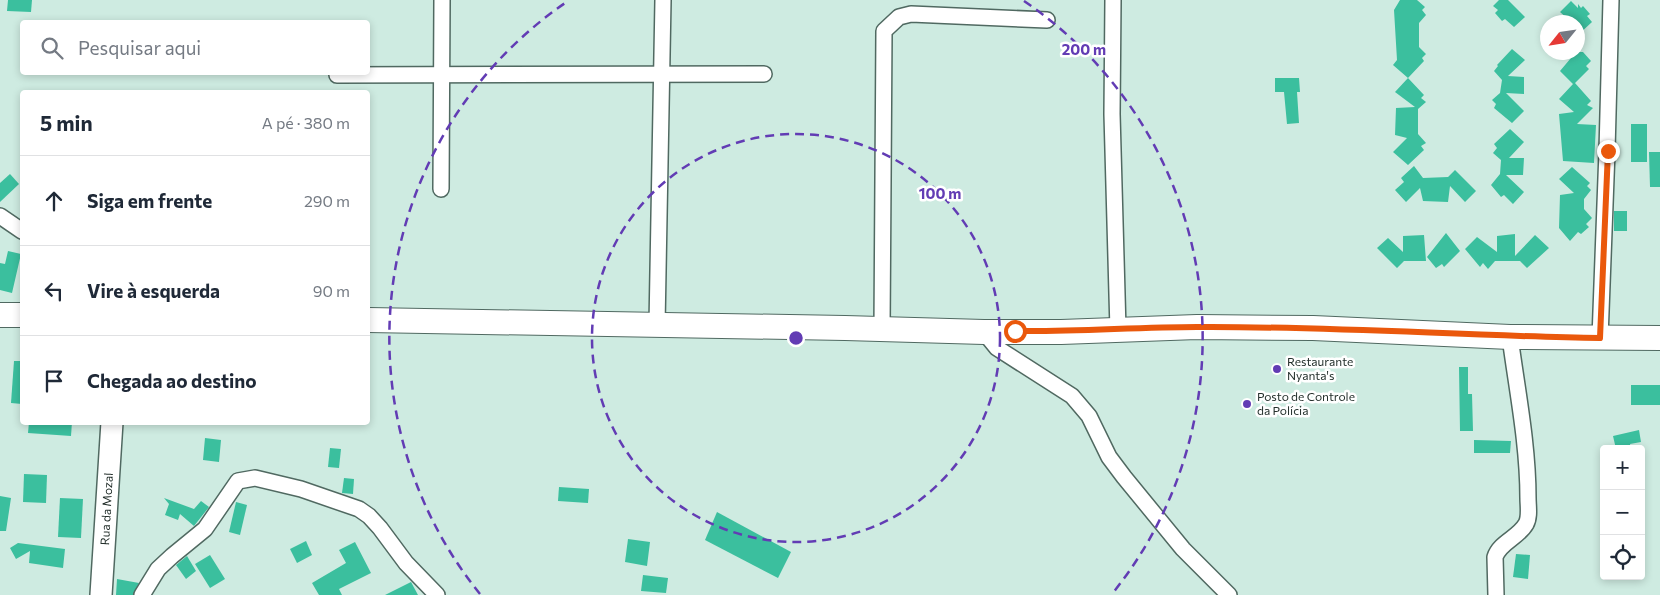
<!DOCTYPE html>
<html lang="pt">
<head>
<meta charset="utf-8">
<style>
	body { margin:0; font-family:Commissioner,sans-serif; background:#f2f2f3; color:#1f2937 }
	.controls { position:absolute; right:15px; bottom:15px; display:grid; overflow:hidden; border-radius:5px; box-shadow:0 2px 8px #0003 }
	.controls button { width:45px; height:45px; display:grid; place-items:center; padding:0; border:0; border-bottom:1px solid #e0e1e3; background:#fff; color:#1f2937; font:25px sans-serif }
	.compass { position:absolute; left:1540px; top:15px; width:45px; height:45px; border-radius:50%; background:#fff; box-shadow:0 2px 8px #0003; rotate:240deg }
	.stop { position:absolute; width:15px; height:15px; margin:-11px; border:4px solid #ea580c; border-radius:50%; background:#fff }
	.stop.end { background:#ea580c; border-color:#fff; box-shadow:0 1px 5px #0008 }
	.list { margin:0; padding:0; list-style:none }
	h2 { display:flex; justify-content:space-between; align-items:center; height:65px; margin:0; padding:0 20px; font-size:21px }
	h2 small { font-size:16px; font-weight:400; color:#747a83 }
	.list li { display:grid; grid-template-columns:32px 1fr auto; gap:15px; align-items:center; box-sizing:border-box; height:90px; padding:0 20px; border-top:1px solid #e0e1e3 }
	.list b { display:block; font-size:19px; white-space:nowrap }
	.list em { font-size:16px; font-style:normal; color:#747a83 }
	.icon { flex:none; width:28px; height:28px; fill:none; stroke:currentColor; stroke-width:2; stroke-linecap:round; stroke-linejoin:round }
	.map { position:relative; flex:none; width:1660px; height:595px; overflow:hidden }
	.search { position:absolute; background:#fff; box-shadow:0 2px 8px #0003; left:20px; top:20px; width:350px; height:55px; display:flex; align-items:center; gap:12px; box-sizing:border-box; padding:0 18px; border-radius:5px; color:#747a83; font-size:19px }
	.panel { position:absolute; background:#fff; box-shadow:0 2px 8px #0003; left:20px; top:90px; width:350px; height:335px; border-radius:5px }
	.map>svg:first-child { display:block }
	.building { fill:#3bbf9e }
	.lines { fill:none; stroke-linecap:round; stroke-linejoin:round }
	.street-casing { stroke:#506961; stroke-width:18 }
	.secondary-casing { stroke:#506961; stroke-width:24 }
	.primary-casing { stroke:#506961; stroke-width:26 }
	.street { stroke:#fff; stroke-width:15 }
	.secondary { stroke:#fff; stroke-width:21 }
	.primary { stroke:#fff; stroke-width:24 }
	.route { stroke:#ea580c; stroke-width:6 }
	.ring { fill:none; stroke:#623cb4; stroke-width:2.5; stroke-dasharray:9 6 }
	.poi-dot { fill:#623cb4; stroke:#fff; stroke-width:2 }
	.labels { text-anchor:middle; stroke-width:5; stroke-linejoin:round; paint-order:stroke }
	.poi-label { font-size:12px; fill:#24302c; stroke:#fff; text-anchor:start }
	.street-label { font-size:12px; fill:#24302c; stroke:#fff }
	.centre { fill:#623cb4; stroke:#fff; stroke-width:2.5 }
	.ring-label { font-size:15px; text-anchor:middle; font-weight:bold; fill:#623cb4; stroke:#fff; stroke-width:5; stroke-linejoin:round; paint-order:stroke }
</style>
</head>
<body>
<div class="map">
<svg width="1660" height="595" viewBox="0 0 1660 595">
	<rect width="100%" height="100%" fill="#ceebe1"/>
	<g class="building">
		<path d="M8 0H32L31 12 7 11Z"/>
		<path d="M1400 0H1417L1425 7 1422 10 1426 15 1419 23V47L1426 54 1422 58 1424 61 1408 78 1393 65 1397 60 1394 10Z"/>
		<path d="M1499 0H1508L1525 17 1514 27 1505 19 1502 21 1495 13 1498 10 1493 6Z"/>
		<path d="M1571 1 1578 8V4L1581 8 1583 6 1590 14 1587 16 1592 22 1578 35V22H1568V19L1560 12Z"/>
		<path d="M1512 49 1525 60 1508 76 1524 77V94L1506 93 1524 111 1512 123 1494 108 1496 104 1492 100 1500 93 1502 80 1494 71 1498 66 1497 65Z"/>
		<path d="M1576 52H1583L1591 61 1586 66 1589 69 1575 83 1591 101 1587 105 1593 108 1577 124 1596 125 1594 163 1563 161 1559 114 1574 112 1559 99 1573 84 1560 71Z"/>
		<path d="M1275 78H1299L1300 92H1297L1299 123 1287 124 1284 92H1275Z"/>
		<path d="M1408 78 1424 95 1421 98 1426 102 1418 109V134L1426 143 1421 146 1424 150 1408 165 1393 152 1407 138 1395 135 1396 108 1415 107 1395 92Z"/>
		<rect x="1631" y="124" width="16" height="38"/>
		<path d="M1510 129 1524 142 1509 158H1524L1523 175H1506L1524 192 1513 204 1504 195 1501 197 1491 185 1500 174 1501 160 1493 153 1497 148 1494 144Z"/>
		<path d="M1649 152H1660V187H1650Z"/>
		<path d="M1414 166 1423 178 1448 177 1455 170 1476 191 1465 202 1450 186 1448 202 1423 201 1420 188 1406 202 1395 190 1404 182 1401 178Z"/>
		<path d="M1572 167 1590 183 1587 186 1591 190 1584 199V209L1592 218 1586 224 1589 227 1581 234 1578 232 1570 241 1559 228 1560 195 1574 193 1559 179Z"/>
		<path d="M10 174 19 184 0 202V183Z"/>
		<rect x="1614" y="211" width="13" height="20"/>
		<path d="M1446 233 1460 251 1444 267 1442 264 1436 268 1427 257Z"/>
		<path d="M1515 234V256L1535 235 1549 248 1527 268 1520 261H1495L1488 269 1483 263 1480 267 1465 249 1477 237 1497 252V236Z"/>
		<path d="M1424 235 1426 261H1404L1397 268 1377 248 1388 238 1403 252V236Z"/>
		<path d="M8 251 21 254 12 293 0 290V263L5 264Z"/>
		<path d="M14 361H22V404L11 403Z"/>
		<path d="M1459 367H1468V394H1472L1473 431H1460Z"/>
		<rect x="1631" y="385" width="29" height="20"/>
		<path d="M29 422H72L71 436 28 433Z"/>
		<path d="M1639 430 1641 442 1630 444 1631 449H1616L1613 436Z"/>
		<path d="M205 438 221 440 219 462 203 460Z"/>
		<path d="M1474 440 1511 441 1510 453H1474Z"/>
		<path d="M330 448 341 449 339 468 328 467Z"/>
		<path d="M24 474 47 475 46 503 23 502Z"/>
		<path d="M344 478 354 479 353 494 342 493Z"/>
		<path d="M559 487 589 489 588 503 558 501Z"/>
		<path d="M0 496 11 498 6 531H0Z"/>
		<path d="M60 498 83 499 81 538 58 537Z"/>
		<path d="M164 498 194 509 201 501 209 507 194 526 180 514 178 520 165 515 169 504Z"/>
		<path d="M236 502 247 505 240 535 229 532Z"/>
		<path d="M717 512 791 552 778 578 705 540Z"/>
		<path d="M628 539 650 542 647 566 625 562Z"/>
		<path d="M306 541 312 555 297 563 290 549Z"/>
		<path d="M355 542 371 573 339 589 342 595H319L312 583 346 563 339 550Z"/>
		<path d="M18 543 65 549 63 568 29 563 30 551 16 559 10 548Z"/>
		<path d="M1516 554 1530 555 1528 579 1513 577Z"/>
		<path d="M210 555 225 579 210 588 195 564Z"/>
		<path d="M187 556 196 571 186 579 176 565Z"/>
		<path d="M643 575 668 578 666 593 641 591Z"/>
		<path d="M117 579 139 583 133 595H116Z"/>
		<path d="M411 582 418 595H385Z"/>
	</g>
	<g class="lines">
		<g class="street-casing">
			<g id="street">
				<path d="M1113 0 1112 114 1118 330"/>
				<path d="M337 75 764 74"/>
				<path d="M441 189 442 0"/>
				<path d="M0 216 22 231"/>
				<path d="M657 325 663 0"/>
				<path d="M882 329 884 31 899 17 911 14 1047 20"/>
				<path d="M984 332 997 348 1072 396 1089 416 1109 457 1124 477 1183 549 1229 595"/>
				<path d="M1600 338 1607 151 1611 0"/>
				<path d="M142 595 158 569 172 556 205 529 238 481 255 478 301 489 359 509 369 516 380 528 406 563 437 595"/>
				<path d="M1496 595 1495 557C1500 542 1518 538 1526 524 1530 517 1528 506 1528 498 1528 444 1517 390 1510 337"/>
			</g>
		</g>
		<g class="secondary-casing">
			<path id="secondary" d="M101 595 112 422"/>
		</g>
		<g class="primary-casing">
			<g id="primary">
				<path d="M0 315H22"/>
				<path d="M368 320 845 328 984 332H1061L1197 327 1313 328 1510 337 1660 338"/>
			</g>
		</g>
		<use href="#street" class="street"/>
		<use href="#secondary" class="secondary"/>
		<use href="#primary" class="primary"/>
	</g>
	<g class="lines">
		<path class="route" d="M1015 331C1076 332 1136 327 1197 327 1331 326 1465 336 1600 338L1608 151"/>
	</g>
	<g class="ring">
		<circle cx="796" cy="338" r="204"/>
		<path d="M480 594A407 407 0 0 1 568 1M1024 1A407 407 0 0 1 1112 594"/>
	</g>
	<g class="poi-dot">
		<circle cx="1277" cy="369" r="5"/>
		<circle cx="1247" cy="404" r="5"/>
	</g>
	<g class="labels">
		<g class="poi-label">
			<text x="1287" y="366">Restaurante<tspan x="1287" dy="14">Nyanta's</tspan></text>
			<text x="1257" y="401">Posto de Controle<tspan x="1257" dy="14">da Polícia</tspan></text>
		</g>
		<g class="street-label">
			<text transform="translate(107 509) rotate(-87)" y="4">Rua da Mozal</text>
		</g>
	</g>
	<circle cx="796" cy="338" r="8" class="centre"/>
	<g class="ring-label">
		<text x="1084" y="55">200 m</text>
		<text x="940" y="199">100 m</text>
	</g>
</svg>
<div class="controls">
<button>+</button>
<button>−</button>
<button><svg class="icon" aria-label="locate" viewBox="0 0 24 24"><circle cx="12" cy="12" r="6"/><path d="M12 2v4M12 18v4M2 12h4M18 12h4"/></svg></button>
</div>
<svg class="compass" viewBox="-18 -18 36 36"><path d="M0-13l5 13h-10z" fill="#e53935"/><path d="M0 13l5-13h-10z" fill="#747a83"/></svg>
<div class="stop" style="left:1015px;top:331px"></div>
<div class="stop end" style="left:1608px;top:151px"></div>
<div class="search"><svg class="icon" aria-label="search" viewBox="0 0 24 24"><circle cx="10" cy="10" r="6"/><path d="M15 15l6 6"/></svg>Pesquisar aqui</div>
<section class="panel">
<h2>5 min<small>A pé · 380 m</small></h2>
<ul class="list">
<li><svg class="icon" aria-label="ahead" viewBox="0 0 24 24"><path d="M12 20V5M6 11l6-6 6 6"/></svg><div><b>Siga em frente</b></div><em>290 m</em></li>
<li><svg class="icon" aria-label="left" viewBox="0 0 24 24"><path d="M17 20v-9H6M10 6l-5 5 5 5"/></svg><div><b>Vire à esquerda</b></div><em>90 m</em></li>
<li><svg class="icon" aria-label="arrive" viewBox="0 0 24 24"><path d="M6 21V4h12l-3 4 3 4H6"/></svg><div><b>Chegada ao destino</b></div></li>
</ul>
</section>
</div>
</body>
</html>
